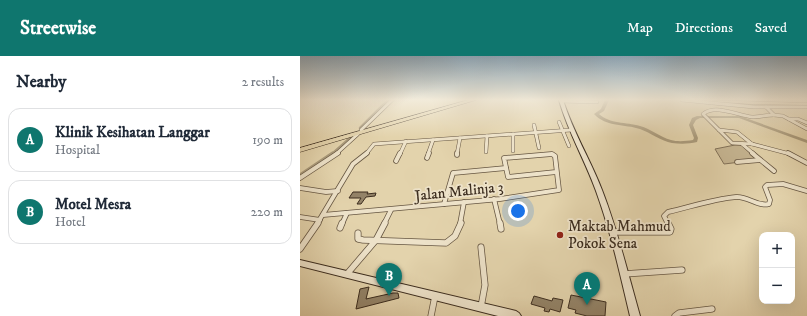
<!DOCTYPE html>
<html lang="en">
<head>
<meta charset="utf-8">
<style>
	body { margin:0; font-family:"IM FELL DW Pica",serif; background:#f2f2f3; color:#1f2937 }
	.controls { position:absolute; right:12px; bottom:12px; display:grid; overflow:hidden; border-radius:8px; box-shadow:0 4px 16px #0002 }
	.controls button { width:36px; height:36px; display:grid; place-items:center; padding:0; border:0; border-bottom:1px solid #e0e1e3; background:#fff; color:#1f2937; font:20px sans-serif }
	.you { position:absolute; left:218px; top:155px; width:14px; height:14px; margin:-10px; border:3px solid #fff; border-radius:50%; background:#1a73e8; box-shadow:0 0 0 6px #1a73e833 }
	.badge { display:grid; place-items:center; width:26px; height:26px; border-radius:50%; background:#0f766e; color:#fff; font-size:13px; font-weight:700 }
	.pin { position:absolute; translate:-50% -33px; filter:drop-shadow(0 1px 2px #0008) }
	.pin::after { content:''; position:absolute; top:21px; width:14px; height:12px; background:inherit; clip-path:polygon(0 0,100% 0,50% 100%) }
	.list { margin:0; padding:0; list-style:none }
	h2 { display:flex; justify-content:space-between; align-items:center; height:52px; margin:0; padding:0 16px; font-size:17px }
	h2 small { font-size:13px; font-weight:400; color:#747a83 }
	.list li { display:grid; grid-template-columns:26px 1fr auto; gap:12px; align-items:center; box-sizing:border-box; height:64px; margin:0 8px 8px; padding:0 8px; border:1px solid #e0e1e3; border-radius:12px }
	.list b { display:block; font-size:15px; white-space:nowrap }
	.list p { margin:0; font-size:13px; white-space:nowrap; color:#747a83 }
	.list em { font-size:13px; font-style:normal; color:#747a83 }
	.map { position:relative; flex:none; width:507px; height:260px; overflow:hidden }
	header { display:flex; align-items:center; gap:24px; box-sizing:border-box; height:56px; padding:0 20px; background:#0f766e; color:#fff }
	header strong { font-size:19px }
	nav { display:flex; gap:22px; margin-inline-start:auto; font-size:14px }
	main { display:flex }
	aside { flex:1; background:#fff }
	.map>svg:first-child { display:block }
	.green { fill:#c7b794; stroke:#82725a }
	.lines { fill:none; stroke-linecap:round; stroke-linejoin:round }
	.canal-far1 { stroke:#aa9b7c; stroke-width:2.5 }
	.canal { stroke:#aa9b7c; stroke-width:3.5 }
	.river { fill:#aa9b7c; fill-rule:evenodd }
	.building { fill:#938368; stroke:#3c2d1f }
	.minor-far2-casing { stroke:#665642; stroke-width:4 }
	.minor-far1-casing { stroke:#665642; stroke-width:5.5 }
	.minor-casing { stroke:#665642; stroke-width:7 }
	.secondary-casing { stroke:#3c2d1f; stroke-width:2 }
	.trunk-casing { stroke:#3c2d1f; stroke-width:1 }
	.minor-far2 { stroke:#ede2c9; stroke-width:3 }
	.minor-far1 { stroke:#ede2c9; stroke-width:4 }
	.minor { stroke:#ede2c9; stroke-width:5.5 }
	.secondary { fill:#ede2c9; fill-rule:evenodd }
	.trunk { fill:#e3d3ac; fill-rule:evenodd }
	.poi-dot { fill:#8f2418; stroke:#ede2c9; stroke-width:1.5 }
	.labels { text-anchor:middle; stroke-width:3.5; stroke-linejoin:round; paint-order:stroke }
	.street-label { font-size:15px; fill:#3c2d1f; stroke:#ede2c9 }
	.poi-label { font-size:15px; fill:#3c2d1f; stroke:#ede2c9; text-anchor:start }
</style>
</head>
<body>
<header>
<strong>Streetwise</strong>
<nav><a>Map</a><a>Directions</a><a>Saved</a></nav>
</header>
<main>
<aside>
<h2>Nearby<small>2 results</small></h2>
<ul class="list">
<li><span class="badge">A</span><div><b>Klinik Kesihatan Langgar</b><p>Hospital</p></div><em>190 m</em></li>
<li><span class="badge">B</span><div><b>Motel Mesra</b><p>Hotel</p></div><em>220 m</em></li>
</ul>
</aside>
<div class="map">
<svg width="507" height="260" viewBox="0 0 507 260">
	<rect width="100%" height="100%" fill="#e3d3ac"/>
	<filter id="stains"><feTurbulence type="fractalNoise" baseFrequency=".005" numOctaves="4"/><feColorMatrix values="0 0 0 0 .2 0 0 0 0 .09 0 0 0 0 .02 0 0 0 .5 -.17"/></filter>
	<radialGradient id="worn" r=".72"><stop offset=".6" stop-color="#630" stop-opacity="0"/><stop offset="1" stop-color="#630" stop-opacity=".3"/></radialGradient>
	<path class="green" d="M435 89H441L457 104 424 108 415 93Z"/>
	<g class="lines">
		<g class="canal-far1">
			<path d="M60 72 88 44"/>
			<path d="M32 98 50 82"/>
		</g>
		<path class="canal" d="M0 119 33 97"/>
		<path class="river" d="M305 44H309L304 55 299 58C310 68 326 66 340 70 351 73 360 81 371 84 378 86 386 85 393 84L394 82 389 69 392 62 397 60H440L507 84V87L439 62H400L396 64 393 69 398 82 397 86C389 88 380 88 372 87 361 85 351 77 340 73 325 68 306 71 294 58L301 53Z"/>
	</g>
	<g class="building">
		<path d="M53 136H68L67 138 76 137 75 140 66 141 61 148H57L61 142H49Z"/>
		<path d="M69 231 66 243 93 237H98L99 242 56 253 60 233Z"/>
		<path d="M271 239 306 246 305 260H287L275 257 276 254 268 252Z"/>
		<path d="M234 240 252 245 253 242 263 244 260 256 250 253 249 256 244 255 245 252 231 248Z"/>
	</g>
	<g class="lines">
		<g class="minor-far2-casing">
			<g id="minor-far2">
				<path d="M382 44 454 51H507"/>
				<path d="M261 45 297 46"/>
				<path d="M466 51 474 59C467 59 459 61 452 61 437 59 416 48 403 58L432 87 452 88 490 98"/>
				<path d="M474 59 483 60 507 73"/>
				<path d="M489 63H498L507 67"/>
				<path d="M259 66 269 90"/>
				<path d="M234 69 239 92"/>
				<path d="M61 74 92 44"/>
				<path d="M419 74 437 76 452 88"/>
				<path d="M213 78V95"/>
				<path d="M442 88 454 98"/>
				<path d="M186 96 187 80"/>
				<path d="M36 98 58 78"/>
				<path d="M66 98 74 88 271 74"/>
				<path d="M100 98 106 85"/>
				<path d="M128 98 133 84"/>
				<path d="M157 98 160 82"/>
			</g>
		</g>
		<g class="minor-far1-casing">
			<g id="minor-far1">
				<path d="M452 97 474 115"/>
				<path d="M488 97 507 107"/>
				<path d="M157 99V97"/>
				<path d="M127 102 129 97"/>
				<path d="M96 105 100 97"/>
				<path d="M437 106 460 104"/>
				<path d="M0 122 38 97"/>
				<path d="M0 132 26 136 38 135"/>
				<path d="M194 143 200 168"/>
				<path d="M144 148 153 117 206 112"/>
				<path d="M23 159 200 143 259 134 255 100 252 98 204 102 208 121 256 116"/>
				<path d="M0 161 20 164"/>
				<path d="M17 168 53 108 67 97"/>
				<path d="M42 168 47 157"/>
				<path d="M84 168 91 154"/>
				<path d="M160 168 164 146"/>
				<path d="M368 168 364 160 368 156C390 151 413 143 436 141 448 140 457 151 469 148L470 144 465 131 467 129 483 128 507 135"/>
			</g>
		</g>
		<g class="minor-casing">
			<g id="minor">
				<path d="M200 167 201 173"/>
				<path d="M40 172 42 167"/>
				<path d="M313 176H370L371 173 368 167"/>
				<path d="M58 177V183L63 184 146 187 155 180 161 167"/>
				<path d="M181 191 185 229 181 251"/>
				<path d="M0 193 18 167"/>
				<path d="M47 218 76 184 85 167"/>
				<path d="M324 218 382 214"/>
				<path d="M131 260 135 240"/>
				<path d="M375 260 379 257 412 253"/>
			</g>
		</g>
		<g class="secondary-casing">
			<g id="secondary">
				<path d="M259 44H263C273 76 290 103 302 134 318 175 328 218 340 260H330C320 218 311 176 296 135 285 104 268 76 259 44Z"/>
				<path d="M0 204 216 255 219 257 221 260H198L0 210Z"/>
			</g>
		</g>
		<g class="trunk-casing">
			<g id="trunk">
				<path d="M168 44H176L0 96V92Z"/>
				<path d="M405 44 507 47V49L450 48 407 45Z"/>
			</g>
		</g>
		<use href="#minor-far2" class="minor-far2"/>
		<use href="#minor-far1" class="minor-far1"/>
		<use href="#minor" class="minor"/>
		<use href="#secondary" class="secondary"/>
		<use href="#trunk" class="trunk"/>
	</g>
	<linearGradient id="sky" x2="0" y2="1"><stop stop-color="#8faabd"/><stop offset="0.54" stop-color="#f2ebda"/><stop offset="1" stop-color="#f2ebda" stop-opacity="0"/></linearGradient>
	<rect width="507" height="81" fill="url(#sky)"/>
	<circle class="poi-dot" cx="260" cy="179" r="4"/>
	<g class="labels">
		<g class="street-label">
			<text transform="translate(159 135) rotate(-6)" y="5">Jalan Malinja 3</text>
		</g>
		<g class="poi-label">
			<text x="268" y="175">Maktab Mahmud<tspan x="268" dy="17">Pokok Sena</tspan></text>
		</g>
	</g>
	<rect width="100%" height="100%" filter="url(#stains)"/>
	<rect width="100%" height="100%" fill="url(#worn)"/>
</svg>
<div class="controls">
<button>+</button>
<button>−</button>
</div>
<div class="you"></div>
<div class="pin badge" style="left:287px;top:249px">A</div>
<div class="pin badge" style="left:89px;top:240px">B</div>
</div>
</main>
</body>
</html>
